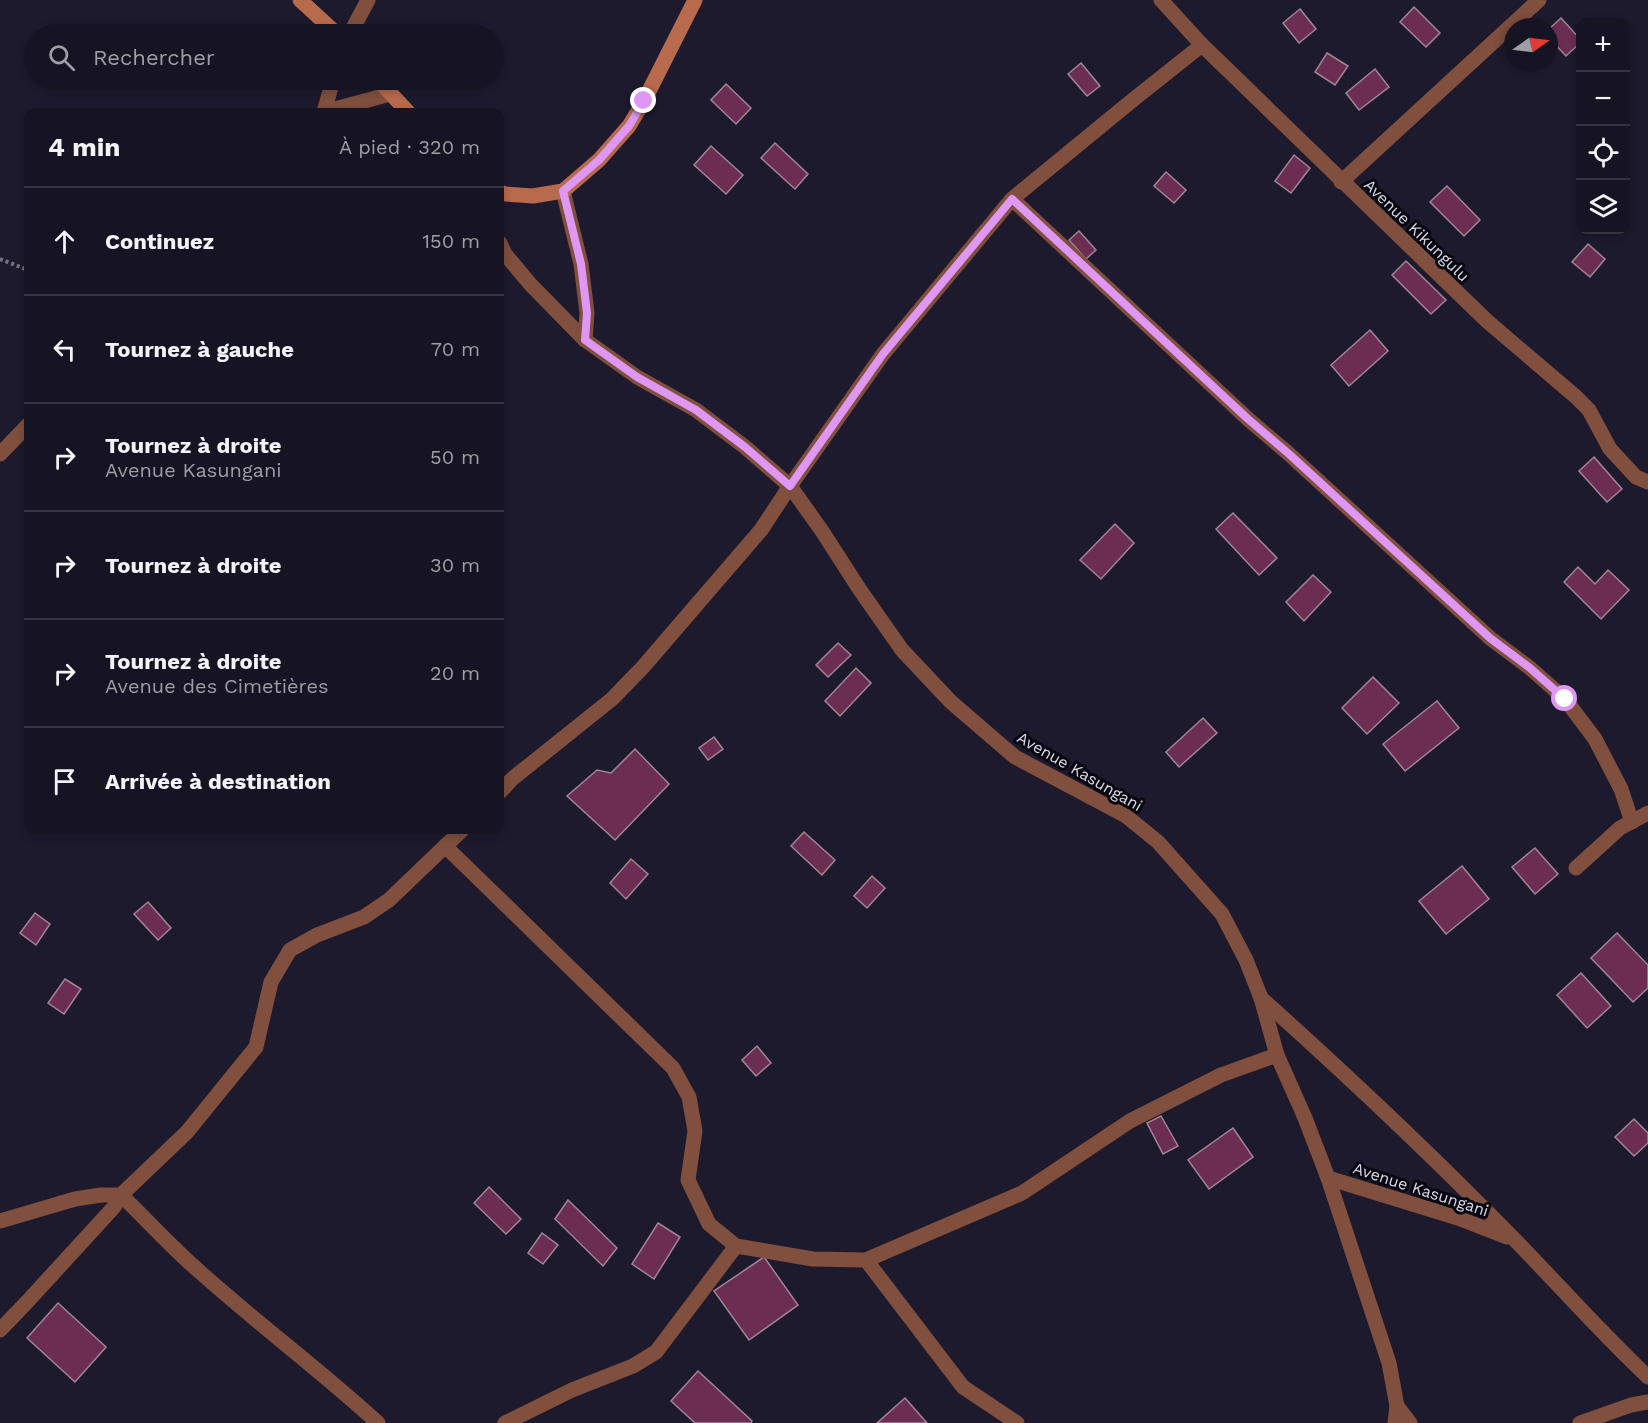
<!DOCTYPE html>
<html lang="fr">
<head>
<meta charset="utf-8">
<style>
	body { margin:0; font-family:"Work Sans",sans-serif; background:#23212f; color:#f1f3f6 }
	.controls { position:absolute; right:18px; top:18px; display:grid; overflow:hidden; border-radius:12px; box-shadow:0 3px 9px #0003 }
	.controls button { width:54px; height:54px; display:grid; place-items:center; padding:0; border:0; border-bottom:2px solid #353340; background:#161422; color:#f1f3f6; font:30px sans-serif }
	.compass { position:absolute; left:1504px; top:18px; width:54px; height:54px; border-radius:50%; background:#161422; box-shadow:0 3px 9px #0003; rotate:76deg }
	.stop { position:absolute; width:18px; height:18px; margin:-14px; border:4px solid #de98f3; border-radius:50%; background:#fff }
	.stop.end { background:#de98f3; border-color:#fff; box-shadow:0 2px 6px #0008 }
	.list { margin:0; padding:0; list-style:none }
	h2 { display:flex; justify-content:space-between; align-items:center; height:78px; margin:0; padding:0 24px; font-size:26px }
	h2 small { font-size:20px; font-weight:400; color:#9e9ea5 }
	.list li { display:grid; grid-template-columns:39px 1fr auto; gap:18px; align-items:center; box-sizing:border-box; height:108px; padding:0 24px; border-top:2px solid #353340 }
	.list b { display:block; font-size:22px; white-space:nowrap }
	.list p { margin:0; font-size:20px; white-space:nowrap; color:#9e9ea5 }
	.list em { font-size:20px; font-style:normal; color:#9e9ea5 }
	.icon { flex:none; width:33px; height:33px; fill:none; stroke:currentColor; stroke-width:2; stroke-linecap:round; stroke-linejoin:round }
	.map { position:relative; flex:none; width:1648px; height:1423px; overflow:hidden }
	.search { position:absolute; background:#161422; box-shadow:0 3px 9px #0003; left:24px; top:24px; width:480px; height:66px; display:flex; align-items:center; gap:15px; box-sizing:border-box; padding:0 21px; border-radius:33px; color:#9e9ea5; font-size:22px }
	.panel { position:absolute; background:#161422; box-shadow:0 3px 9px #0003; left:24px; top:108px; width:480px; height:726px; border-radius:12px }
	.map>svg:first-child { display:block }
	.building { fill:#6c2d52; stroke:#a08592; stroke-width:1.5 }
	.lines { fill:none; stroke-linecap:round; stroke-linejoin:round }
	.path { stroke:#777384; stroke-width:4; stroke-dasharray:3 3; stroke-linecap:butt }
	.street { stroke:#804f3d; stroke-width:15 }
	.secondary { stroke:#b86a4c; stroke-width:15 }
	.route { stroke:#de98f3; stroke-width:8 }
	.labels { text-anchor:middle; stroke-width:6; stroke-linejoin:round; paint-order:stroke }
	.street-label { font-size:16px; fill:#dcdae7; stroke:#08060f }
</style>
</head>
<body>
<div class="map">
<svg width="1648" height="1423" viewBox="0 0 1648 1423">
	<rect width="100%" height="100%" fill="#1e1a2e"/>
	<g class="building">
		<path d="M1414 7 1440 33 1426 47 1400 22Z"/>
		<path d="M1300 9 1316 29 1299 43 1283 23Z"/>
		<path d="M1561 18 1580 39V43L1566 56 1549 38V29Z"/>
		<path d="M1327 53 1348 66 1335 85 1315 72Z"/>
		<path d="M1081 63 1100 86 1087 96 1068 74Z"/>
		<path d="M1375 69 1389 87 1359 110 1346 93Z"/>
		<path d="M726 84 751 108 736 124 711 100Z"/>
		<path d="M775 143 808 174 795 189 761 158Z"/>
		<path d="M711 146 743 175 726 194 694 165Z"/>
		<path d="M1294 155 1310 168 1291 193 1275 181Z"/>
		<path d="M1166 172 1186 190 1174 203 1154 186Z"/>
		<path d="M1447 186 1480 220 1464 236 1430 202Z"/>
		<path d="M1079 231 1096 250 1086 259 1069 240Z"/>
		<path d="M1588 244 1605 259 1590 277 1572 262Z"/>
		<path d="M1406 261 1446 300 1431 314 1392 275Z"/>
		<path d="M1370 330 1388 351 1349 386 1331 365Z"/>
		<path d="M1594 457 1622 489 1607 502 1579 471Z"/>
		<path d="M1233 513 1277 558 1259 575 1216 529Z"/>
		<path d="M1115 524 1134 543 1101 579 1080 560Z"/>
		<path d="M1578 567 1595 584 1608 570 1629 590 1601 619 1564 582Z"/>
		<path d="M1313 575 1331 592 1304 621 1286 602Z"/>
		<path d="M838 643 851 655 828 677 816 665Z"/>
		<path d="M856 668 871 683 840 716 825 701Z"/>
		<path d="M1373 677 1399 703 1367 734 1342 708Z"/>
		<path d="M1437 701 1459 728 1405 771 1383 744Z"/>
		<path d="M1203 718 1217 733 1179 767 1166 752Z"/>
		<path d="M714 737 723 749 708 760 699 748Z"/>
		<path d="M635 749 669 784 615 840 567 796 597 770 611 773Z"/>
		<path d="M804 832 835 860 822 875 791 846Z"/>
		<path d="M1535 848 1558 874 1535 894 1512 867Z"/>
		<path d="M631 859 648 874 626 899 610 883Z"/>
		<path d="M1462 866 1489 899 1446 934 1419 901Z"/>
		<path d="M872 876 885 888 867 908 854 896Z"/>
		<path d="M148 902 171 928 158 940 134 914Z"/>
		<path d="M35 913 50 924 36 945 20 933Z"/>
		<path d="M1617 933 1648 965V988L1633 1002 1591 958Z"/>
		<path d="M1581 973 1611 1006 1587 1028 1557 995Z"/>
		<path d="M65 979 81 989 64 1014 48 1003Z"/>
		<path d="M757 1046 771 1063 756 1076 742 1060Z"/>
		<path d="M1161 1116 1178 1146 1163 1154 1147 1123Z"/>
		<path d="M1634 1119 1648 1133V1143L1634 1156 1615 1137Z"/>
		<path d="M1233 1128 1253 1157 1209 1189 1188 1160Z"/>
		<path d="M489 1187 521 1219 506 1234 474 1203Z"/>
		<path d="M568 1200 617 1248 603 1266 555 1219Z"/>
		<path d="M658 1223 680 1237 654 1279 632 1264Z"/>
		<path d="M542 1233 558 1245 543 1264 528 1253Z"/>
		<path d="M764 1257 798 1305 749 1340 714 1291Z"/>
		<path d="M58 1303 106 1347 75 1382 27 1338Z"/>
		<path d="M698 1371 752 1421 751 1423H695L671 1401Z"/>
		<path d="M905 1398 927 1423H877Z"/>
	</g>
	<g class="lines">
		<path class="path" d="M0 259 28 270"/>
		<g class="street">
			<path d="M1161 0 1202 45 1487 321 1575 396 1589 410 1610 449 1636 477 1648 482"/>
			<path d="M350 34 368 0"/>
			<path d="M324 112 390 94"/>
			<path d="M324 112 333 80"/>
			<path d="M1341 182 1539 0"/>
			<path d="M563 191 581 264 587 313 585 340"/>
			<path d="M1012 199 1248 419 1289 454 1490 638 1530 668 1565 699 1595 739 1621 789 1632 822"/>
			<path d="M500 243 505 254 531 285 585 340 637 377 696 410 745 447 790 486 822 531 860 590 902 650 951 702 1015 757 1126 816 1158 842 1222 914 1246 960 1261 998 1277 1055 1305 1118 1328 1178 1389 1363 1397 1406 1395 1423"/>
			<path d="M0 454 28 425"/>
			<path d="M500 792 512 779 612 699 643 667 761 530 790 486 883 354 1012 199 1134 99 1202 45"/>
			<path d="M445 846 673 1068 689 1097 695 1131 688 1180 709 1224 736 1246 813 1259 866 1260 1022 1193 1130 1121 1221 1075 1277 1055"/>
			<path d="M1576 868 1620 828 1648 813"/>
			<path d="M1261 998C1348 1076 1433 1156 1515 1240 1559 1285 1601 1333 1648 1377"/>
			<path d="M1328 1178 1458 1218 1507 1237"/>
			<path d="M0 1221 75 1199 101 1195H121C148 1221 172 1248 200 1272 258 1324 320 1370 378 1423"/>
			<path d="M866 1260 963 1387 1017 1423"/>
			<path d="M0 1330 27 1302 114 1207 121 1195 187 1132 256 1047 271 982 290 950 317 935 364 917 389 900 462 830"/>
			<path d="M1397 1406 1410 1423"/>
			<path d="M505 1423 572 1390 633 1366 656 1352 736 1246"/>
			<path d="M1580 1423 1631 1405 1648 1402"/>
		</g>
		<g class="secondary">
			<path d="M300 0 337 34"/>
			<path d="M378 80 408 112"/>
			<path d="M500 192 506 194 533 196 563 191 599 160 629 126 644 101 695 0"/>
		</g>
	</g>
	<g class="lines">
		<path class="route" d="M644 101 629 126 599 160 563 191 581 264 587 313 585 340 637 377 696 410 745 447 790 486 883 354 1012 199 1248 419 1289 454 1490 638 1530 668 1565 699"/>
	</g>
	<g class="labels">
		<g class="street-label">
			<text transform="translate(1417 230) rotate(44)" y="6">Avenue Kikungulu</text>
			<text transform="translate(1080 771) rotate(30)" y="6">Avenue Kasungani</text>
			<text transform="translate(1421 1189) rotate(18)" y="6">Avenue Kasungani</text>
		</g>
	</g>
</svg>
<div class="controls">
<button>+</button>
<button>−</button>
<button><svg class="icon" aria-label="locate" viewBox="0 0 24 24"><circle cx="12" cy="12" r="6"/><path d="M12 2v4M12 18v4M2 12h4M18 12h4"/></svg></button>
<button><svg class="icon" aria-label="layers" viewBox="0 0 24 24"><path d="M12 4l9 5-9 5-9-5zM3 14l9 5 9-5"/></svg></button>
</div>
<svg class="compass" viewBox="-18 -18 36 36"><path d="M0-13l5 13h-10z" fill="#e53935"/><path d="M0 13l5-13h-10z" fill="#9e9ea5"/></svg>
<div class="stop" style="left:1565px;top:699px"></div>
<div class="stop end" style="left:644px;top:101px"></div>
<div class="search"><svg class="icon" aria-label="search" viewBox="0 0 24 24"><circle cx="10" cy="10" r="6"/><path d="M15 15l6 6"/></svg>Rechercher</div>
<section class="panel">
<h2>4 min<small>À pied · 320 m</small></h2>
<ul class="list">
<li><svg class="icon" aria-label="ahead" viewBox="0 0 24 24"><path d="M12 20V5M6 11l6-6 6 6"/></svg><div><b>Continuez</b></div><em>150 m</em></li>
<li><svg class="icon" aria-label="left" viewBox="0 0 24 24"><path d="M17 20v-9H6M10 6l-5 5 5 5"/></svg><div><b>Tournez à gauche</b></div><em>70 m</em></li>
<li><svg class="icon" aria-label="right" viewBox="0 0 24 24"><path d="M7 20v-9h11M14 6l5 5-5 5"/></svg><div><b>Tournez à droite</b><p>Avenue Kasungani</p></div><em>50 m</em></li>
<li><svg class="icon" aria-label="right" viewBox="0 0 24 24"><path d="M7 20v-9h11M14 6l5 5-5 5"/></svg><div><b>Tournez à droite</b></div><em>30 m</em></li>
<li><svg class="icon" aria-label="right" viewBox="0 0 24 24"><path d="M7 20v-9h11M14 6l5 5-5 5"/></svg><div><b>Tournez à droite</b><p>Avenue des Cimetières</p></div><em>20 m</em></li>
<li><svg class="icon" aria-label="arrive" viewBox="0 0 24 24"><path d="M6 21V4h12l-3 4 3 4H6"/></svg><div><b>Arrivée à destination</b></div></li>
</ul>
</section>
</div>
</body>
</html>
